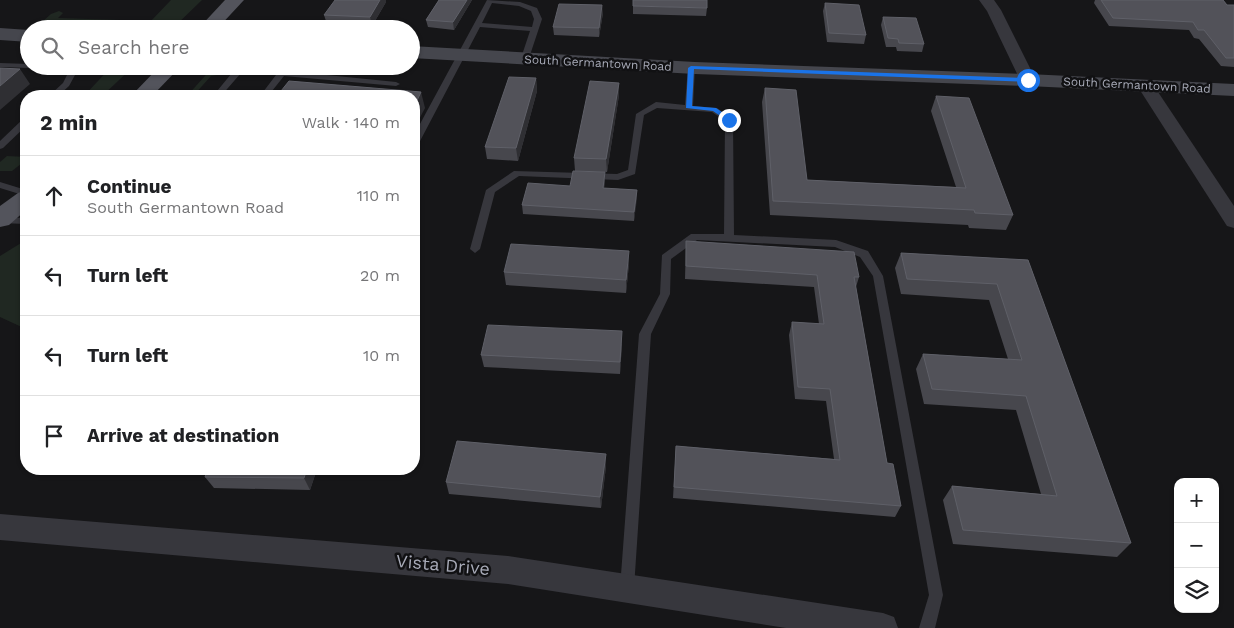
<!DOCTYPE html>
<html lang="en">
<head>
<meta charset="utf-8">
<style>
	body { margin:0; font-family:"Work Sans",sans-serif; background:#f2f2f2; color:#202124 }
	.controls { position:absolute; right:15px; bottom:15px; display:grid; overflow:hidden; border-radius:10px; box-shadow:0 1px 4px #0004 }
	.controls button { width:45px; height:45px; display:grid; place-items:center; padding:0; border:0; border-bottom:1px solid #e0e0e0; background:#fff; color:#202124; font:25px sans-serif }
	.stop { position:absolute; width:15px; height:15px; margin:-11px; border:4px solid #1a73e8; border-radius:50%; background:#fff }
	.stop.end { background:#1a73e8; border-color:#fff; box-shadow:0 1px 5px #0008 }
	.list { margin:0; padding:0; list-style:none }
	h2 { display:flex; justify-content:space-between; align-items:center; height:65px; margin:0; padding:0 20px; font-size:21px }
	h2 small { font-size:16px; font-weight:400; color:#757577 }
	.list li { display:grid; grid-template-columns:32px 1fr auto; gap:15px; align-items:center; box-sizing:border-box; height:80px; padding:0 20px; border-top:1px solid #e0e0e0 }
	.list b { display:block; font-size:19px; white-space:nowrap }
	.list p { margin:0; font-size:16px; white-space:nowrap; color:#757577 }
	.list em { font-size:16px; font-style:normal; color:#757577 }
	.icon { flex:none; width:28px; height:28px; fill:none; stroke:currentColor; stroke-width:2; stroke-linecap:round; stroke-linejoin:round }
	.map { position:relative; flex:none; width:1234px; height:628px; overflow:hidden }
	.search { position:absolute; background:#fff; box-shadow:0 1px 4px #0004; left:20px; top:20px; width:400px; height:55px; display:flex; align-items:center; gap:12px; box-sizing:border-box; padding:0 18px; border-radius:28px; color:#757577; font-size:19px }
	.panel { position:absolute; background:#fff; box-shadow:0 1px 4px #0004; left:20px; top:90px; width:400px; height:385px; border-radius:20px }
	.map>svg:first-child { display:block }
	.green { fill:#202822 }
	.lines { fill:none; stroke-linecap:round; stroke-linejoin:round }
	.lane { fill:#37373d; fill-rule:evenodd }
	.street { fill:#37373d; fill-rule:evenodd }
	.secondary { fill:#45464d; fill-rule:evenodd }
	.primary { fill:#53545c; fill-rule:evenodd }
	.wall { fill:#47474d }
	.shaded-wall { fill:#2f2f33 }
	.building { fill:#525259; stroke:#5f6068 }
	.route { fill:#1a73e8 }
	.labels { text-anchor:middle; stroke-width:5; stroke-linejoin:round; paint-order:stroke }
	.far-street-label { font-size:12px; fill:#a8abb8; stroke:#111113 }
	.near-street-label { font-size:18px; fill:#a8abb8; stroke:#111113 }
</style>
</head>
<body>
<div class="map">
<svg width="1234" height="628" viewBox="0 0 1234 628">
	<rect width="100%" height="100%" fill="#161618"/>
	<g class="green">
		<path d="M171 0H202L174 27 166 29 41 23 51 14 59 11 63 13 58 18 151 21Z"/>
		<path d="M112 66H134L102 96H84Z"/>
		<path d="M237 66 229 73 211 76 193 96H187L213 67Z"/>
		<path d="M7 156 26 157V160L12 171H0V162Z"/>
		<path d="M26 240V329L0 317V256Z"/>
	</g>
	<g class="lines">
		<g class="lane">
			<path d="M487 0 520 2 537 8 542 19 529 58 525 60 521 58 530 31 480 27 419 143 414 146V135ZM492 3 519 6 531 11 534 19 532 27 482 23Z"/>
			<path d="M0 63 29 64V66H33L29 68 0 67Z"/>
			<path d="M33 66 65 67 75 75 69 86 58 96H49L63 83 67 75C58 67 43 72 33 66Z"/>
			<path d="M688 66 695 68 693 106 717 108 733 120 734 235 836 240 868 251 883 276 943 595 935 628H919L929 595 873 276 860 257 835 247 697 240 671 259 670 294 651 334 634 588 632 593 627 595 622 593 620 588 639 334 660 294 662 255 691 234H724L725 121 712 112 657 108 644 115 635 174 618 180 519 176 495 192 480 249 475 253 470 249 486 190 514 171 617 174 628 170 636 114 656 102 685 105Z"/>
			<path d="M236 68 280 70 284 68H287V71L396 82 400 84 396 86 284 76 268 96H260L276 75 241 73 221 96H213Z"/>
			<path d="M26 118V126L3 148 0 149V141L23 119Z"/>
			<path d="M0 182 26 190V196L0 188Z"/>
			<path d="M0 217 26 218V224L0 223Z"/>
		</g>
		<g class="street">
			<path d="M979 0H994L1001 10 1036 80 1034 83H1022L1020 80 987 11Z"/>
			<path d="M1146 82 1152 83 1234 206V228L1227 226 1138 87 1140 83Z"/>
			<path d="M0 514 508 556 883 613 894 617 898 628H786L508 584 0 540Z"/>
		</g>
		<g class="secondary">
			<path d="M0 28 29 30V42L0 40Z"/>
			<path d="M411 46 695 62 1028 74 1234 84V96L1028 86 695 74 411 58Z"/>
		</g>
		<g class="primary">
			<path d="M225 0H244L217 29H198Z"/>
			<path d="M160 66H181L152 96H131Z"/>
			<path d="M26 190V210L9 225 0 227V206L18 193Z"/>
		</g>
	</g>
	<g class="wall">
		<path d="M439 0H472L454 30 428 27 426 20Z"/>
		<path d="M1095 0H1223L1227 5H1234V67L1221 66 1199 39 1194 38 1189 30 1109 26 1094 3Z"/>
		<path d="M386 2 372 26 327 24 324 15Z"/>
		<path d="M825 3 866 35 864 44 827 42 823 11Z"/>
		<path d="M633 6 707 8 706 16 633 14Z"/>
		<path d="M603 13 599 37 554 35 553 27Z"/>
		<path d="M883 17 924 44 922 52 897 51 896 47H886L881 25Z"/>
		<path d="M536 78 537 91 518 161 487 159 485 147Z"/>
		<path d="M619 83V95L607 172 575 171 574 158Z"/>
		<path d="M765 88 807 180 956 187 931 111 936 96 1013 215 1006 230 969 228 968 225 770 215 762 102Z"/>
		<path d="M605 181 604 188 637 190 634 221 523 214 522 205 570 186Z"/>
		<path d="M686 241 859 277 856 287 887 463 901 506 895 517 673 498 676 446 834 459 826 401 795 399 789 335 792 322 819 324 814 287 685 279Z"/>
		<path d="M901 253 1028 260 1131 543 1117 557 953 544 943 500 952 486 1041 494 1016 410 924 404 916 369 923 354 1008 359 989 300 901 294 895 268Z"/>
		<path d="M629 264 626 293 506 285 504 272Z"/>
		<path d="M622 344 620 374 484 367 481 355Z"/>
		<path d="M606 466 601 508 449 494 446 482Z"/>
		<path d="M208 469H317L310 490 214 488 205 477Z"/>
	</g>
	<g class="shaded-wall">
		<path d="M380 0H386V2L372 26 370 17Z"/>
		<path d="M467 0H472L454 30 453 22Z"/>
		<path d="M602 5 603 13 599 37V28Z"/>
		<path d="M20 69 30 84 0 110V86Z"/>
		<path d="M536 78 537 91 518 161 516 148Z"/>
		<path d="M619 83V95L607 172 606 159Z"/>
		<path d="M421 92 425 108 414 129V107Z"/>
		<path d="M605 172V181L603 197V188Z"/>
		<path d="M637 190V199L634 221V212Z"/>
		<path d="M629 251V264L626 293V280Z"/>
		<path d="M622 331V344L620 374V362Z"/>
		<path d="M606 454V466L601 508 600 497Z"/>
		<path d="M307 469H317L310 490 304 478Z"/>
	</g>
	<g class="building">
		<path d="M335 0H380L370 17 324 15Z"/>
		<path d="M439 0H467L453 22 426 20Z"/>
		<path d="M633 0H707V8L633 6Z"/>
		<path d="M1101 0H1223L1227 5H1234V58H1226L1204 30H1198L1193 22 1113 18Z"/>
		<path d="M825 3 859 5 866 35 829 33Z"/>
		<path d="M559 4 602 5 599 28 553 27Z"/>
		<path d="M883 17 916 18 924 44 899 43 898 39 888 38Z"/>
		<path d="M0 68 20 69 0 86Z"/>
		<path d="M509 77 536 78 516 148 485 147Z"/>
		<path d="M289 81 421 92 414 107V96H277Z"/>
		<path d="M590 81 619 83 606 159 574 158Z"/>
		<path d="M765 88 796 90 807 180 966 188 936 96 969 98 1013 215 975 213 974 210 773 201Z"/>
		<path d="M573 171 605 172 603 188 637 190 634 212 522 205 528 183 570 186Z"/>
		<path d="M686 241 854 252 859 277H854L887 463 893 464 901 506 674 487 676 446 840 460 830 389 798 387 792 322 824 324 817 275 686 266Z"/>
		<path d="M511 244 629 251 626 280 504 272Z"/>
		<path d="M901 253 1028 260 1131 543 963 530 952 486 1057 496 1026 396 932 389 923 354 1022 360 997 284 907 279Z"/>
		<path d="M488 325 622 331 620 362 481 355Z"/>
		<path d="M457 441 606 454 600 497 446 482Z"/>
		<path d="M208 469H307L304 478 205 477Z"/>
	</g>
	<path class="route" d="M691 66 1028 78 1031 80 1028 82 694 69 692 106 716 108 731 118V121L729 122 713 111 686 108 688 68Z"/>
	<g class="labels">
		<g class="far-street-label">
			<text transform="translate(598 63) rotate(3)" y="4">South Germantown Road</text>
			<text transform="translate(1137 85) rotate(3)" y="4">South Germantown Road</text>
		</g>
		<g class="near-street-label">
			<text transform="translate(443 565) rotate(5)" y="6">Vista Drive</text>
		</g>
	</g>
</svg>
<div class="controls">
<button>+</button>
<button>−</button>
<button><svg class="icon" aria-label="layers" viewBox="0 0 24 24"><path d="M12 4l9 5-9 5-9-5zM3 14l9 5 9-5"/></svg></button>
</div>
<div class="stop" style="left:1028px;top:80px"></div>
<div class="stop end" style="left:729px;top:120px"></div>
<div class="search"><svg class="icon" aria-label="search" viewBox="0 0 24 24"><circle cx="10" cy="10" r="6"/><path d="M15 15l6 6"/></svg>Search here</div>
<section class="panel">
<h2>2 min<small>Walk · 140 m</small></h2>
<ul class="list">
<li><svg class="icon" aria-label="ahead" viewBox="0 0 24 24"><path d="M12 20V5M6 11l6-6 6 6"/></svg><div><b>Continue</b><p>South Germantown Road</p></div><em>110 m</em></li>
<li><svg class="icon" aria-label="left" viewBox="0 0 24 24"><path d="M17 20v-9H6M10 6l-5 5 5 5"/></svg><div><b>Turn left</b></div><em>20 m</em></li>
<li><svg class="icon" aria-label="left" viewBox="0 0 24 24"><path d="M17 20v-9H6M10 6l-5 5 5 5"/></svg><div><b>Turn left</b></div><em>10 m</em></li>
<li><svg class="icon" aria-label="arrive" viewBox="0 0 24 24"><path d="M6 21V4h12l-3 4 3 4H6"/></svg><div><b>Arrive at destination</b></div></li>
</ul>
</section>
</div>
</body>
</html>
